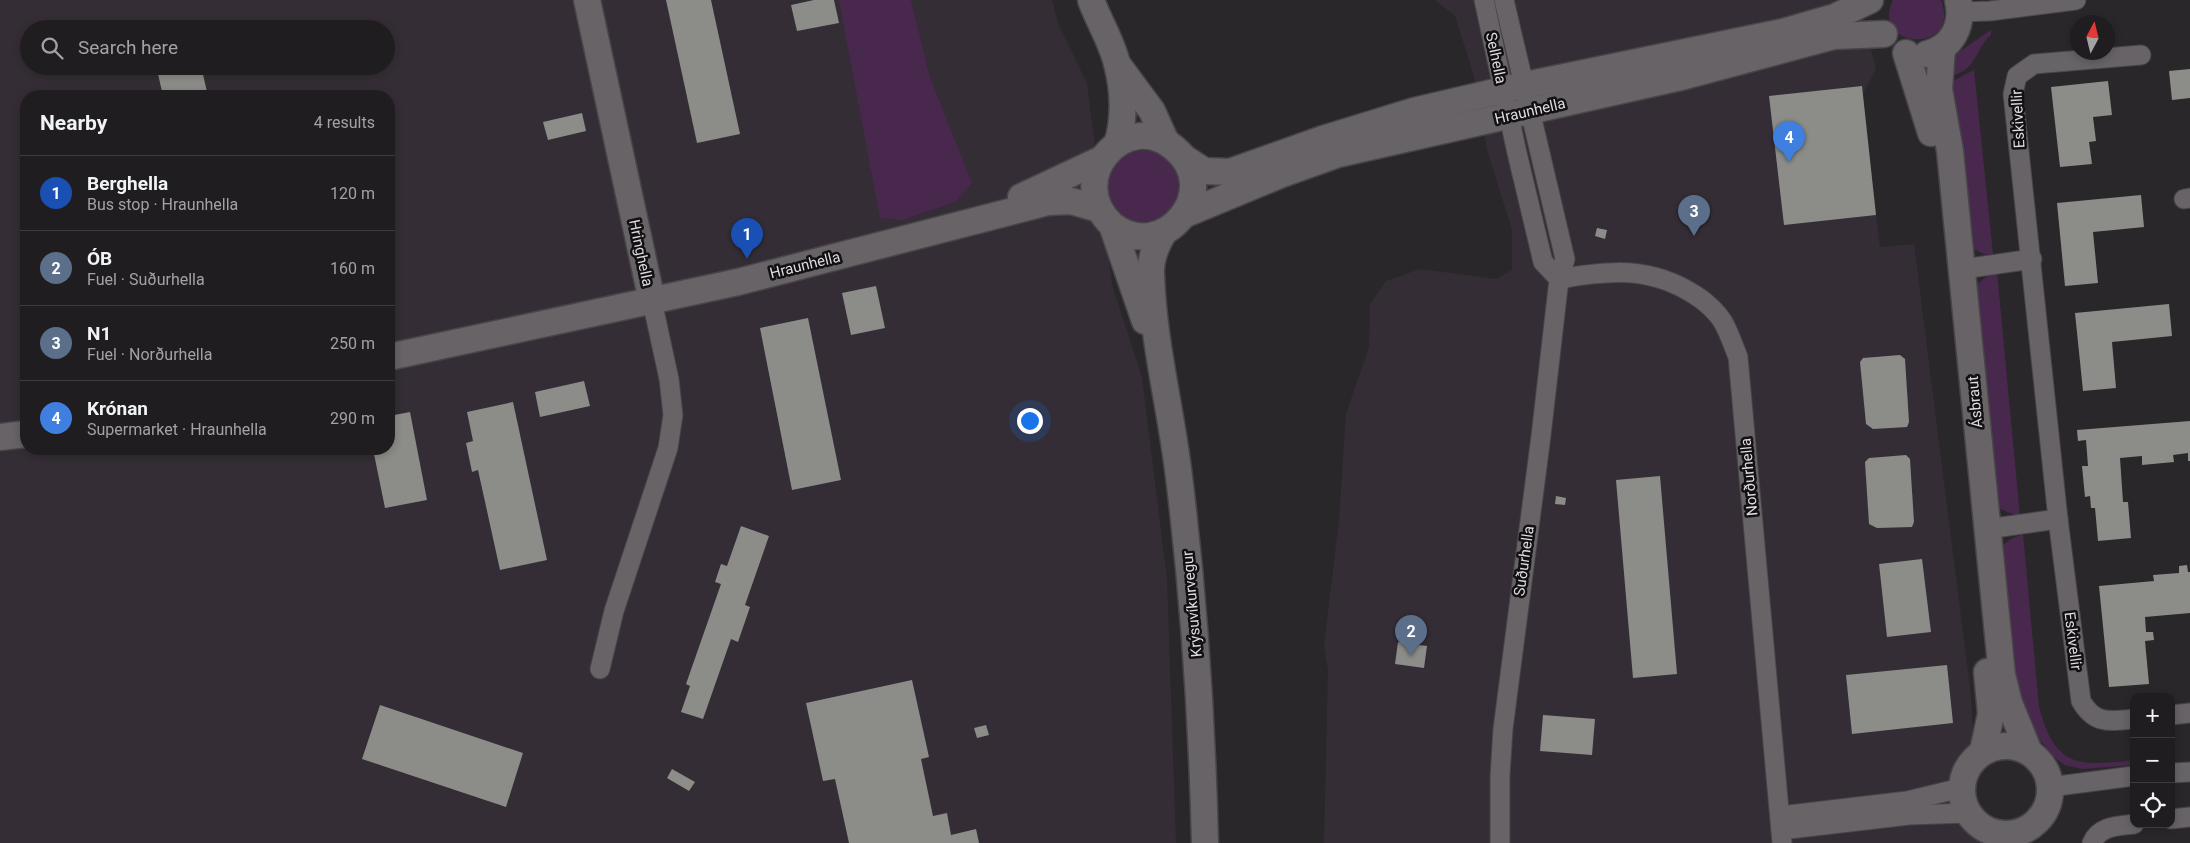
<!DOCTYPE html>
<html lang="en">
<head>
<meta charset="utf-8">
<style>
	body { margin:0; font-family:Roboto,sans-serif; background:#282629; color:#f1f3f6 }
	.controls { position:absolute; right:15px; bottom:15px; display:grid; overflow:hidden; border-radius:10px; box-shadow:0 2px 8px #0003 }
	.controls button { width:45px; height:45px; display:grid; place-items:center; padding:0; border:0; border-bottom:1px solid #3d3b3e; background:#201d20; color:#f1f3f6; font:25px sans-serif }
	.compass { position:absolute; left:2070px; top:15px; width:45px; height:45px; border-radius:50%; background:#201d20; box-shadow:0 2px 8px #0003; rotate:7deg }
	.you { position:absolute; left:1029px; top:420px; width:18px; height:18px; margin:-12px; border:4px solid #fff; border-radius:50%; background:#1a73e8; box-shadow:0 0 0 8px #1a73e833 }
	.badge { display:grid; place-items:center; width:32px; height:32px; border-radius:50%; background:#b9c046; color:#fff; font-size:16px; font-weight:700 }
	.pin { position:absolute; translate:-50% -41px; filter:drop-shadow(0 1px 2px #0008) }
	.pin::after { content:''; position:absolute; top:26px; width:18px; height:15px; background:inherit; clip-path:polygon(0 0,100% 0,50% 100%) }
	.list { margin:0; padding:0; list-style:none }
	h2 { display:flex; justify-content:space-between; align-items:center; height:65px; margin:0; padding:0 20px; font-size:21px }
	h2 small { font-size:16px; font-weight:400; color:#a2a2a5 }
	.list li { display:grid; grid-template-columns:32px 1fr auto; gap:15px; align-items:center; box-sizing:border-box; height:75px; padding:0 20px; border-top:1px solid #3d3b3e }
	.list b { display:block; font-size:19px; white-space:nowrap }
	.list p { margin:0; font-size:16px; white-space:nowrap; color:#a2a2a5 }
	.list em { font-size:16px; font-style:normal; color:#a2a2a5 }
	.icon { flex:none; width:28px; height:28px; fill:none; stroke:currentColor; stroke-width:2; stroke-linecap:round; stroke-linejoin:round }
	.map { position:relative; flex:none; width:2190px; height:843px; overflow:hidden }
	.search { position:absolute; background:#201d20; box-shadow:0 2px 8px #0003; left:20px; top:20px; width:375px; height:55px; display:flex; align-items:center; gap:12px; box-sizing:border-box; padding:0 18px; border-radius:28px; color:#a2a2a5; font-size:19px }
	.panel { position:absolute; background:#201d20; box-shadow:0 2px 8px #0003; left:20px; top:90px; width:375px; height:365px; border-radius:20px }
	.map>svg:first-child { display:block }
	.built { fill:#342d35; fill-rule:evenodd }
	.green { fill:#49284e }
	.building { fill:#8c8d88 }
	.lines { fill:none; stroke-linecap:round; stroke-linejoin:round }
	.street-casing { stroke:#474548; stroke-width:21 }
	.secondary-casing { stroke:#474548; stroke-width:29 }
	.street { stroke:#676367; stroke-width:19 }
	.secondary { stroke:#676367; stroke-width:26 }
	.labels { text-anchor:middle; stroke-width:5; stroke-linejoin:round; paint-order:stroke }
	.street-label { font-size:15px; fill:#dedcdf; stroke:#121012 }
</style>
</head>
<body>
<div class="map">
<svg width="2190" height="843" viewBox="0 0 2190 843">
	<rect width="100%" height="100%" fill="#2a272a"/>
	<g class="built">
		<path d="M0 0H1052L1059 26 1087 83 1112 285 1142 377 1167 579 1176 843H0ZM29 29H386V66H29ZM26 96H389V449H26Z"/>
		<path d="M1435 0H1858L1876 69 1862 96 1880 247 1914 244 1971 696 1979 843H1324L1328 670 1324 646 1339 520 1346 414 1369 347 1370 304 1386 281 1420 269 1496 279 1512 270V230L1487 150 1474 76 1455 16Z"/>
	</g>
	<g class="green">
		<path d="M839 0H911L929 75 972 183 955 202 902 220 880 218Z"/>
		<path d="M1893 0H1941C1962 55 1869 50 1893 0Z"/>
		<path d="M1991 30V35C1974 50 1978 69 1951 76L1953 59 1959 52Z"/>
		<path d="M1974 70 1993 254 1986 255 1972 248 1951 82Z"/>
		<circle cx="1143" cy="186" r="36"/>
		<path d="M1997 272 2020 517 1998 508 1975 286 1991 273Z"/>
		<path d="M2023 534 2039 707C2055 767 2077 767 2134 760V765L2082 769 2065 765 2055 758 2039 739 2016 692 2002 546 2011 539Z"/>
	</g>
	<g class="building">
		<path d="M666 0H711L740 134 697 143Z"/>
		<path d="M814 0H834L839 23 797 31 791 5Z"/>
		<path d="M192 66H201L208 96H163L158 74Z"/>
		<path d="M2190 69V98L2172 100 2169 71Z"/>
		<path d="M2108 81 2112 115 2093 117 2096 141 2089 142 2092 164 2060 167 2051 87Z"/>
		<path d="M1862 86 1876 215 1784 225 1769 96Z"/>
		<path d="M582 113 586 131 548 140 543 122Z"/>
		<path d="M2141 195 2144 227 2093 232 2098 283 2065 286 2057 203Z"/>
		<path d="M1597 228 1607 230 1605 239 1595 236Z"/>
		<path d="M876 286 885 328 851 335 842 293Z"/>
		<path d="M2169 304 2172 336 2112 342 2116 388 2083 391 2075 313Z"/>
		<path d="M808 318 841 480 792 490 760 328Z"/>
		<path d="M1900 355 1905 359 1909 422 1907 427 1873 429 1866 424 1860 362 1863 358Z"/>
		<path d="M584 381 590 406 540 417 535 392Z"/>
		<path d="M513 402 547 560 500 570 478 470 472 472 466 443 473 441 467 412Z"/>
		<path d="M410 412 427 500 385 508 373 449H389V416Z"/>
		<path d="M2190 421V461H2188V453L2173 455 2174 462 2142 465V456L2120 458 2123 502H2128L2131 538 2098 541 2095 508H2091L2090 496 2085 497 2082 466H2088L2086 440 2078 441 2077 430Z"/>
		<path d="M1906 455 1910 459 1914 522 1912 527 1877 528 1869 524 1865 462 1869 458Z"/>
		<path d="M1660 476 1677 674 1633 678 1616 480Z"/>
		<path d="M1556 496 1566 498 1565 505 1555 504Z"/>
		<path d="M741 526 769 536 745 605 750 607 738 642 731 639 703 719 681 712 690 686 686 684 721 584 715 582 721 564 727 566Z"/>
		<path d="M1922 559 1931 632 1887 637 1879 564Z"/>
		<path d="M2187 565 2188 572H2190V613L2145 617 2146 632H2153L2154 640 2145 641 2149 684 2109 687 2099 586 2154 581 2153 575 2179 573V566Z"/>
		<path d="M1398 642 1427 646 1424 668 1395 664Z"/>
		<path d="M1947 665 1953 723 1852 734 1846 675Z"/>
		<path d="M912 680 929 757 921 759 933 816 947 813 951 835 976 829 979 843H849L835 779 823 781 806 703Z"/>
		<path d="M380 705 523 753 506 807 362 759Z"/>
		<path d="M1543 715 1595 719 1592 755 1540 751Z"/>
		<path d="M986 725 989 735 977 738 974 728Z"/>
		<path d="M672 769 695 782 689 791 667 778Z"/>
	</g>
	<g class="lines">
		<g class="street-casing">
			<g id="street">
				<path d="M1484 0 1517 153 1543 262 1559 279"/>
				<path d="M1960 12 1990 11 2076 0"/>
				<path d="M2184 199 2190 198"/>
				<path d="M1963 269 2032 259"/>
				<path d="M1559 279C1609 270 1650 266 1695 295 1705 301 1717 312 1723 322 1729 332 1733 345 1738 357L1782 843"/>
				<path d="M1987 529 2058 519"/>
				<path d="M600 669 614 611 668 448 673 415 669 379 652 301"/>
				<path d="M2171 715 2190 713"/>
				<path d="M2134 719C2109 721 2095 725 2081 701L2058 519 2013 94 2017 76 2034 64 2141 55"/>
				<path d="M2171 773 2190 772"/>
				<path d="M2050 787 2134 776"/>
				<path d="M1780 816 1907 801 1961 788"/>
				<path d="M2171 819 2190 817"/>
				<path d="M1781 830 1909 815 1968 813"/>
				<path d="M1500 843V776L1503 729 1541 436 1559 279 1565 259 1504 0"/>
				<path d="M2092 843C2099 826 2117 826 2134 824"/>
			</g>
		</g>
		<g class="secondary-casing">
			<g id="secondary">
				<path d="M587 0 652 301"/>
				<path d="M1091 0C1099 22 1112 42 1117 64 1124 90 1125 120 1117 144"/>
				<path d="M1942 48 1939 89 1950 151 2002 675 2009 703 2029 752"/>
				<path d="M1906 53 1931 133"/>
				<path d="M1927 54C1952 48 1964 25 1958 0"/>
				<path d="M1118 65 1152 111 1166 142"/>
				<path d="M1184 158 1204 171 1230 172 1323 139 1414 111 1525 85 1783 32 1835 17 1870 0"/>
				<path d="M1021 197 1102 159"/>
				<path d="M1183 215 1282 174 1338 154 1685 76 1834 36 1884 34"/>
				<path d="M1112 225C1163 265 1225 190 1174 148 1126 107 1063 179 1112 225L1145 321"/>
				<path d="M1164 232C1156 245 1150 258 1151 274 1153 342 1171 409 1179 477 1194 598 1202 720 1205 843"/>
				<path d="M389 357 738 282 1048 202 1071 201 1099 209"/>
				<path d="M0 437 26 434"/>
				<circle cx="2006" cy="790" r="44"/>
				<path d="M1983 751 1991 714 1987 672"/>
			</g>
		</g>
		<use href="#street" class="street"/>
		<use href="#secondary" class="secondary"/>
	</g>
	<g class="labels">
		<g class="street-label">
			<text transform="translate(1496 58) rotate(78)" y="5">Selhella</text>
			<text transform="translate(1530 111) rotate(-13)" y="5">Hraunhella</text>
			<text transform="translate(2018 119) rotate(-93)" y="5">Eskivellir</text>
			<text transform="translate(641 253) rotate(78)" y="5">Hringhella</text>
			<text transform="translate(805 265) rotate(-14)" y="5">Hraunhella</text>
			<text transform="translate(1975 402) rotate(-95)" y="5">Ásbraut</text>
			<text transform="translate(1749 477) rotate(-95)" y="5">Norðurhella</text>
			<text transform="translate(1524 561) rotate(-82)" y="5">Suðurhella</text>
			<text transform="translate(1192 604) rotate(-95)" y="5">Krýsuvíkurvegur</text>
			<text transform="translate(2073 641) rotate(83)" y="5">Eskivellir</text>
		</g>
	</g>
</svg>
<div class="controls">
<button>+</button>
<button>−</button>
<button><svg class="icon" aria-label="locate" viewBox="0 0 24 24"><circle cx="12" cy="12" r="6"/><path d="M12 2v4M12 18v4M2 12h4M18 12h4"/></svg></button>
</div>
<svg class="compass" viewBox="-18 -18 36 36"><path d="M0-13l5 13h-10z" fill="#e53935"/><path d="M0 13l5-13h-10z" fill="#a2a2a5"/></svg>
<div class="you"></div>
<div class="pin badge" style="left:747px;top:259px;background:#1a4fb4">1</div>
<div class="pin badge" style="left:1411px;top:656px;background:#5c6f8a">2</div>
<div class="pin badge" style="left:1694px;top:236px;background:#5c6f8a">3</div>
<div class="pin badge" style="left:1789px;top:162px;background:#3f7fe0">4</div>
<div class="search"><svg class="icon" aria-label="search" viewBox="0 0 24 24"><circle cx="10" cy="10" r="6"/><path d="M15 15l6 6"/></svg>Search here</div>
<section class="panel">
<h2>Nearby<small>4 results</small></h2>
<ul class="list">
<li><span class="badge" style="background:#1a4fb4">1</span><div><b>Berghella</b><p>Bus stop · Hraunhella</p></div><em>120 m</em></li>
<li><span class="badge" style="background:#5c6f8a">2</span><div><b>ÓB</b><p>Fuel · Suðurhella</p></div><em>160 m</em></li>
<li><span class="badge" style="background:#5c6f8a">3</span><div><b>N1</b><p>Fuel · Norðurhella</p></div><em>250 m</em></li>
<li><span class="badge" style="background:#3f7fe0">4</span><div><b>Krónan</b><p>Supermarket · Hraunhella</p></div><em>290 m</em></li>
</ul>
</section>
</div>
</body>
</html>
